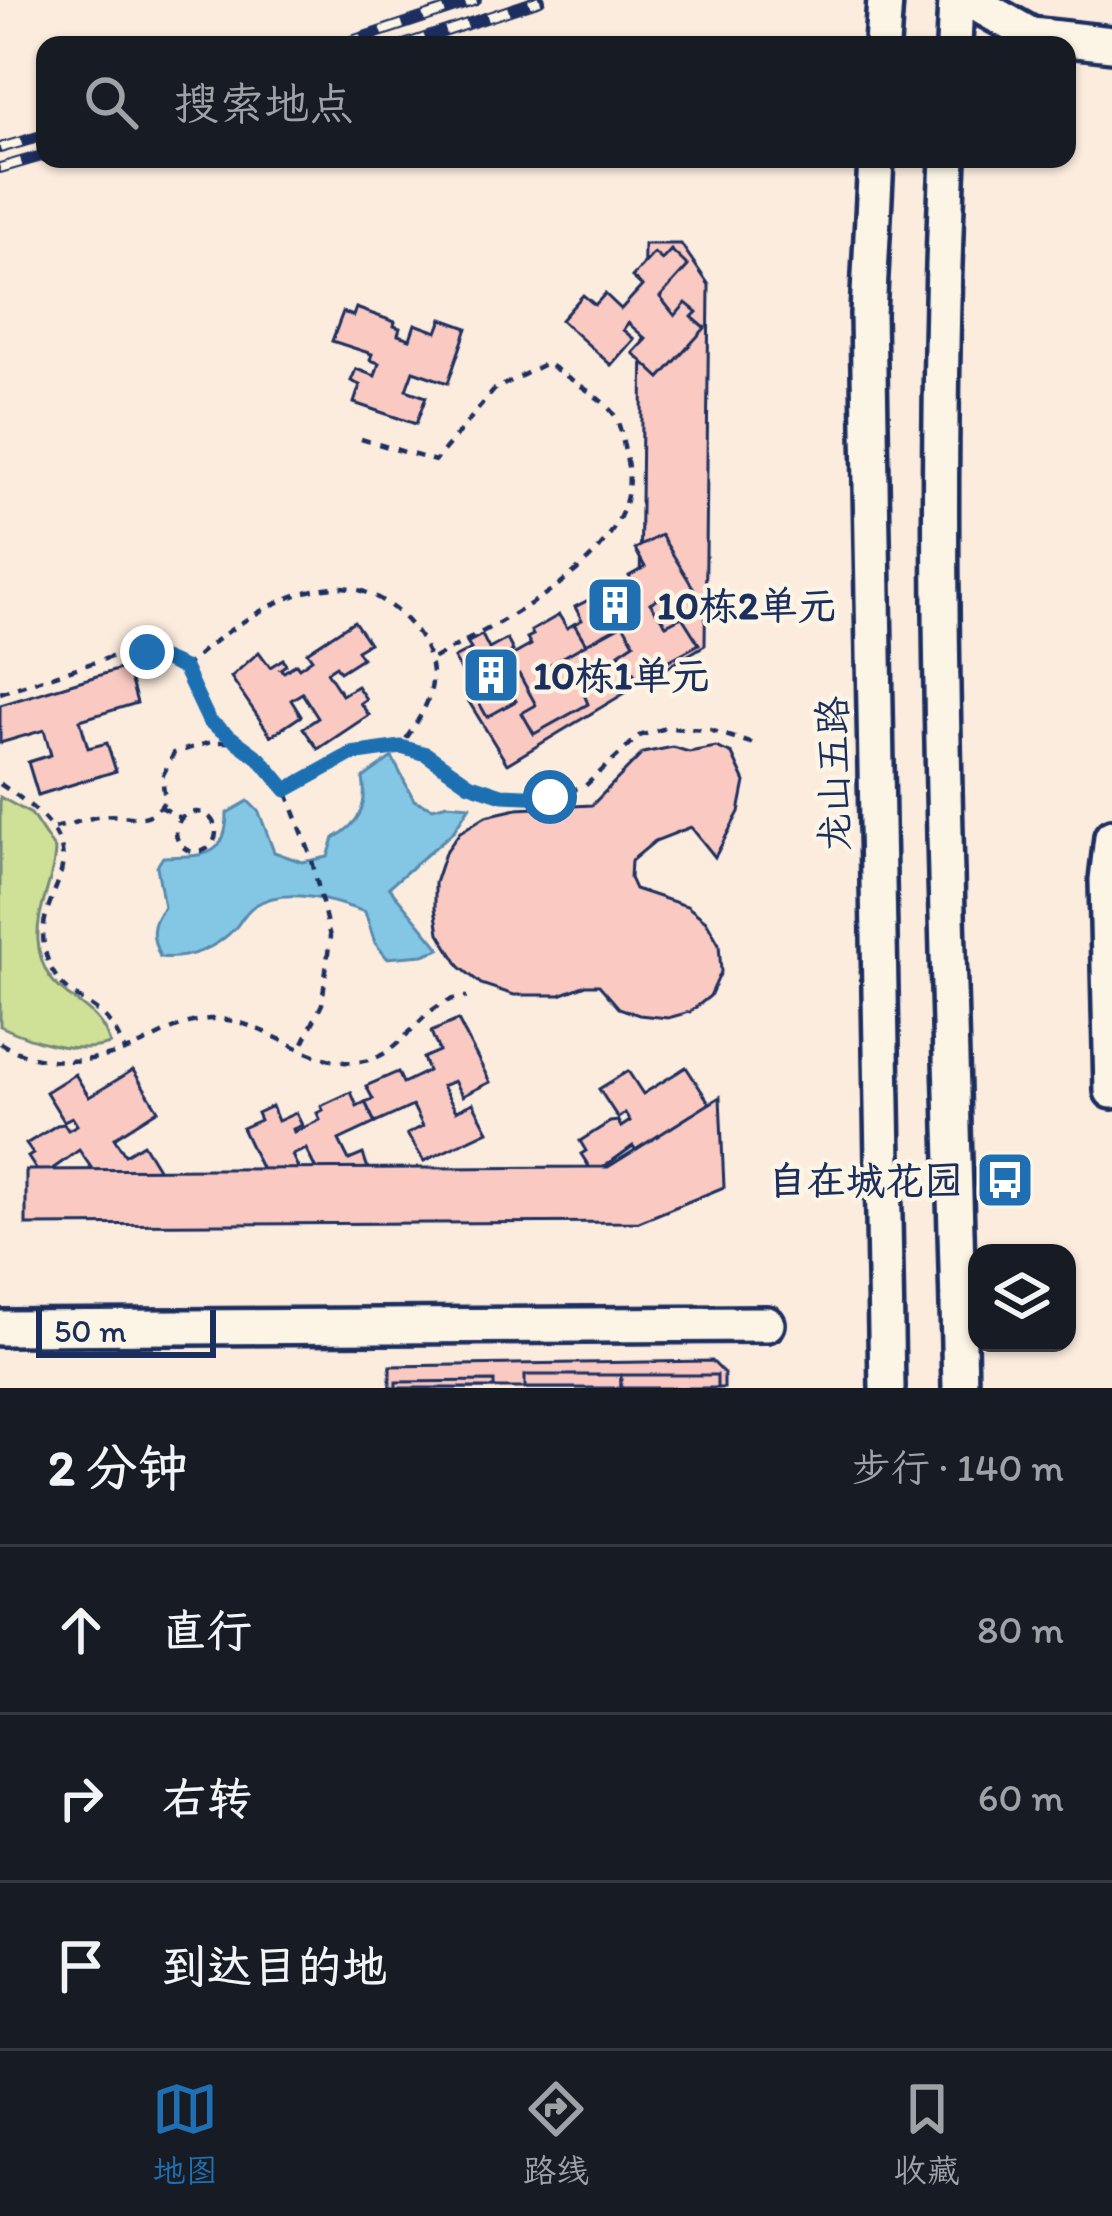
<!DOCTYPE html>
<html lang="zh">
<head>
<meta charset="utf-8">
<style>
	body { margin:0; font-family:Itim,"LXGW WenKai TC",sans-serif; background:#242831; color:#f1f3f6 }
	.controls { position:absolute; right:36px; bottom:36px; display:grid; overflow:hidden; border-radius:24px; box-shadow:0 3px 9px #0004 }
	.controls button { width:108px; height:108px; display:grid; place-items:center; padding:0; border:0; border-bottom:3px solid #363941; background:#171b24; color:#f1f3f6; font:60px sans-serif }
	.scale { position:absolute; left:36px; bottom:30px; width:180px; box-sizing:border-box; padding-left:12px; border:6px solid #1b2f5e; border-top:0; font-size:33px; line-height:42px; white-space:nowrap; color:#1b2f5e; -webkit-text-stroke:9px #fcf5e5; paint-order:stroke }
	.stop { position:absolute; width:36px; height:36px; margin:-27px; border:9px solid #1f6fb2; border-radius:50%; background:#fff }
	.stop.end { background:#1f6fb2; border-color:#fff; box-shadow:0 3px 12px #0008 }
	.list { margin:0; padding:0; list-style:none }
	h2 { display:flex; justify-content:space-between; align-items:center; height:156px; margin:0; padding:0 48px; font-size:51px }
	h2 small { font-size:39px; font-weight:400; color:#9ea1a6 }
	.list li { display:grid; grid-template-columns:78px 1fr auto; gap:36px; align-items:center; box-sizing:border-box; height:168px; padding:0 48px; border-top:3px solid #363941 }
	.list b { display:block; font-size:45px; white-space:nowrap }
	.list em { font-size:39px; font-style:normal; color:#9ea1a6 }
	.icon { flex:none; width:66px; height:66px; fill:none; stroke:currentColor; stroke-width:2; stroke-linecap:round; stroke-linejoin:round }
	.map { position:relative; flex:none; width:1112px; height:1388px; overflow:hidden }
	.search { position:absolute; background:#171b24; box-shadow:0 3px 9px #0004; left:36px; right:36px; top:36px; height:132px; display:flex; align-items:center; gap:30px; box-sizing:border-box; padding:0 42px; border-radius:24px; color:#9ea1a6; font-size:45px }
	.sheet { height:660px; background:#171b24 }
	nav { display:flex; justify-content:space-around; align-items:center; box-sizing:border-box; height:168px; border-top:3px solid #363941; background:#171b24; font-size:33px; color:#9ea1a6 }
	nav a { display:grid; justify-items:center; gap:6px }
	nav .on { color:#1f6fb2 }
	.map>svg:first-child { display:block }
	.green { fill:#cfe196; stroke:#75887a; stroke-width:3 }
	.water { fill:#83c7e4; stroke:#598aae; stroke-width:3 }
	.building { fill:#facac2; stroke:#1b2f5e; stroke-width:3 }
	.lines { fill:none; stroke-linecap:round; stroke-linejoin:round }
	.minor-casing { stroke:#1b2f5e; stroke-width:42 }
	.path { stroke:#1b2f5e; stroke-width:4.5; stroke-dasharray:9 9; stroke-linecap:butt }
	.minor { stroke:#fcf5e5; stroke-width:33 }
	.rail-casing { stroke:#1b2f5e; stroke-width:12 }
	.rail { stroke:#fcf5e5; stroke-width:8; stroke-dasharray:22; stroke-linecap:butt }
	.route { stroke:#1f6fb2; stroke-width:15 }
	.labels { text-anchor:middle; stroke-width:9; stroke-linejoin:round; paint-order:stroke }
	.poi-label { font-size:39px; font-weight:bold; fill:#1b2f5e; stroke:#fcf5e5; text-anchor:start }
	.street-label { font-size:39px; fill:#1b2f5e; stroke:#fcf5e5 }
</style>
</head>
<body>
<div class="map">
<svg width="1112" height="1388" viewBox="0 0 1112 1388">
	<rect width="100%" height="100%" fill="#fcecde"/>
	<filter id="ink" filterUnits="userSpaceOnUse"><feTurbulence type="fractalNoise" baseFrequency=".00833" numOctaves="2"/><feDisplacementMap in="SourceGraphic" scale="24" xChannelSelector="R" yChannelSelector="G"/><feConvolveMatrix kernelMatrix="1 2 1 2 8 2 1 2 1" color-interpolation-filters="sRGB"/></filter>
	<g filter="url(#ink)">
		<path class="green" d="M0 797 31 814 55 850C54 882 36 908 38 941 43 1004 97 994 110 1044 76 1055 32 1041 0 1026Z"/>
		<path class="water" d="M392 757 414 800 433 808 447 804 470 806 453 832 389 887 440 949 423 955 387 958 375 943 365 912C333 901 286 885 254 906 247 910 241 921 236 927 216 949 187 960 160 957 151 937 150 924 164 907L157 866 163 857C199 855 227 861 227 813L248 801 259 812 274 852 302 862 328 857 334 838C359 824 368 807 363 778Z"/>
		<g class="building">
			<path d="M644 244H681L709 285 705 645 507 764 466 697 640 592Z"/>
			<path d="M671 250 688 266 660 297 675 316 686 303 697 312 692 317 705 328 660 378 633 353 646 339 628 323 623 330 634 339 611 365 561 320 583 295 595 305 605 294 621 309 642 286 632 277 654 253 662 260Z"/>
			<path d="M356 308 395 322 394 326 400 328 398 335 410 339 415 324 437 332 442 319 467 328 448 383 413 371 406 390 426 397 416 424 354 403 360 385 351 381 356 369 375 376 379 363 370 360 372 354 332 341 343 312 353 316Z"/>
			<path d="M661 535 697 594 671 610 662 596 650 603 666 625 682 617 699 644 637 678 619 653 634 643 623 624 586 644 574 624 582 620 575 607 606 591 611 602 636 588 629 576 645 567 635 549Z"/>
			<path d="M559 615 567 628 574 624 586 644 551 664 562 683 576 675 588 704 534 734 522 713 536 705 519 674 505 682 516 701 487 717 454 658 471 649 467 643 482 635 489 649 507 639 513 651 505 656 506 659 531 645 527 638 533 635 531 631Z"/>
			<path d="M354 621 369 643 357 650 362 658 340 672 336 666 327 672 342 695 357 686 366 699 360 703 369 715 318 749 303 728 318 718 302 693 291 700 301 716 271 736 231 677 259 652 270 667 283 659 286 665 280 669 284 672 296 664 299 668 312 659 307 652Z"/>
			<path d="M127 667 137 703 80 720 88 748 107 743 116 771 38 795 28 762 51 755 44 730 0 743V705Z"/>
			<path d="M673 747 689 752 716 747 732 754 745 782 739 812 715 857 691 827 655 841 631 861 630 878 635 889 687 906 706 921 719 944 721 972 710 996 690 1012 668 1018 639 1015 619 1008 599 985H586L560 995H514L481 984 460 967 439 933 435 908V883L445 853 460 832 486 816 517 809 592 805 643 753Z"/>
			<path d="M458 1020 490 1082 462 1096 454 1081 442 1086 456 1111 473 1103 488 1131 424 1161 407 1134 423 1126 413 1106 375 1123 365 1102 373 1099 366 1086 398 1072 403 1083 428 1071 423 1058 439 1051 431 1032Z"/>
			<path d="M686 1067 712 1107 668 1134 678 1151 696 1141 716 1172 655 1210 637 1181 650 1173 633 1146 594 1174 581 1154 586 1151 580 1141 610 1122 618 1121 621 1127 630 1121 625 1113 618 1118 599 1089 628 1071 643 1094Z"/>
			<path d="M133 1070 158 1110 114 1138 125 1155 143 1144 162 1175 101 1213 83 1185 97 1176 79 1150 41 1177 28 1157 33 1154 26 1144 57 1125 64 1124 68 1130 77 1125 72 1117 64 1121 46 1092 75 1074 89 1097Z"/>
			<path d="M351 1092 357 1106 365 1102 375 1123 339 1140 349 1160 363 1154 373 1183 316 1209 306 1187 321 1180 306 1149 292 1155 301 1174 271 1189 242 1128 260 1120 257 1113 272 1106 278 1121 296 1113 302 1125 293 1129 294 1132 320 1120 317 1113 323 1110 321 1106Z"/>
			<path d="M720 1097 724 1187 639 1222 26 1225V1170L608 1167Z"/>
			<path d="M712 1361 724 1373V1388H390V1366Z"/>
			<rect x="525" y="1375" width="96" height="13"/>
			<rect x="621" y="1375" width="96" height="13"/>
			<path d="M494 1381V1388H396V1382Z"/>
		</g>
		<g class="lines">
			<g class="minor-casing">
				<g id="minor">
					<path d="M969 0 1031 35 1112 44"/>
					<path d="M882 45 885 0"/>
					<path d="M954 45 956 0"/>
					<path d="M876 159 868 314 887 1388"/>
					<path d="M948 159C929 568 951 979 960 1388"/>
					<path d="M1112 837 1107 880 1112 1091"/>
					<path d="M0 1328 767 1324"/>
				</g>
			</g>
			<g class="path">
				<path d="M361 439 435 461 495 389 547 363C567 378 598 394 613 413 621 423 623 444 626 457 651 557 498 621 429 661"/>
				<path d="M184 668C220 633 285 588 336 587 382 586 435 634 432 681 431 704 413 727 401 747"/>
				<path d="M0 693 126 652H147L184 668 209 721 261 759 286 790 311 856 330 937 322 1004 300 1049"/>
				<path d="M0 784C128 866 14 889 51 968 69 1006 107 999 124 1050"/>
				<path d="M286 790 351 754 401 747 426 754 469 785 502 795 550 797 585 786 639 736 666 728 710 730 760 746"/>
				<path d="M161 807 181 818"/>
				<circle cx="196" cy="832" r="20"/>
				<path d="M54 828C70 825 87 818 103 816 129 812 148 829 165 800L162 777 174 753 211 742H234"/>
				<path d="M0 1043C41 1069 99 1064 142 1044 165 1033 184 1021 210 1019 265 1016 312 1074 369 1060 408 1050 424 997 467 997"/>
			</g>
			<use href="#minor" class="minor"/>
			<g class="rail-casing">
				<g id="rail">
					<path d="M340 45 476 0"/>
					<path d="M404 45 540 0"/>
					<path d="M0 148 45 135"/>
					<path d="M0 168 45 155"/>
				</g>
			</g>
			<use href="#rail" class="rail"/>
		</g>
	</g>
	<g class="lines" filter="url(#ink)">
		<path class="route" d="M147 652 184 668 209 721 260 759 286 790 351 754 401 747 426 754 469 784 502 795 550 797"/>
	</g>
	<defs>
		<g id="building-square" transform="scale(3)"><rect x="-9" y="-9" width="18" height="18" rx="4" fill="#1f6fb2" stroke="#fcf5e5"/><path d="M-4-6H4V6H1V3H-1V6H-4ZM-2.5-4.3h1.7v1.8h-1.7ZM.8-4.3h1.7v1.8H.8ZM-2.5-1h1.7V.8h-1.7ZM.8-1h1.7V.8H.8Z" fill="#fff"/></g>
		<g id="bus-square" transform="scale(3)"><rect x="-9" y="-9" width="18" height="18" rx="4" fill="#1f6fb2" stroke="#fcf5e5"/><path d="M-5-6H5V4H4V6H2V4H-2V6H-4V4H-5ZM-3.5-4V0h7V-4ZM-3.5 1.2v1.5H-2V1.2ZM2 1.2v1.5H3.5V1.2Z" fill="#fff"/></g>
	</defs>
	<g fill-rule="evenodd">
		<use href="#building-square" x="615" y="605"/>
		<use href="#building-square" x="491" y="675"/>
		<use href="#bus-square" x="1005" y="1180"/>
	</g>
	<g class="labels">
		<g class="poi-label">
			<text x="657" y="619">10栋2单元</text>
			<text x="533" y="689">10栋1单元</text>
			<text x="963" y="1194" text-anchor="end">自在城花园</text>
		</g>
		<g class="street-label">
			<text transform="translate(833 774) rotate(-91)" y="14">龙山五路</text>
		</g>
	</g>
</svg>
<div class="controls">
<button><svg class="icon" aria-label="layers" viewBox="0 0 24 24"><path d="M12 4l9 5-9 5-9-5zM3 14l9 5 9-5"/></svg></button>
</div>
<div class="scale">50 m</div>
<div class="stop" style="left:550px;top:797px"></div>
<div class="stop end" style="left:147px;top:652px"></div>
<div class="search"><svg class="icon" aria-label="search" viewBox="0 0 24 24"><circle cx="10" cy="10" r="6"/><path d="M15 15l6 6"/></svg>搜索地点</div>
</div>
<section class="sheet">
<h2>2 分钟<small>步行 · 140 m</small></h2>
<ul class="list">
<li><svg class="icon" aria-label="ahead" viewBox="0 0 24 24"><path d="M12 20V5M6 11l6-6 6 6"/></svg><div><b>直行</b></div><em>80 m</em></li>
<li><svg class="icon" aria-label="right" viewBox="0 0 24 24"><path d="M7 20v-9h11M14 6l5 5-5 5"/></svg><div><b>右转</b></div><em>60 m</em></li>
<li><svg class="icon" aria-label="arrive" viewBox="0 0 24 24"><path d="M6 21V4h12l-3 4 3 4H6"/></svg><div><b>到达目的地</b></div></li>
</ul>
</section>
<nav>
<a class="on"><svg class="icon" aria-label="map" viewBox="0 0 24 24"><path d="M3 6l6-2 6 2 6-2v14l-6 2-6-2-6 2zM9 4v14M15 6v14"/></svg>地图</a>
<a><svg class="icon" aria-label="directions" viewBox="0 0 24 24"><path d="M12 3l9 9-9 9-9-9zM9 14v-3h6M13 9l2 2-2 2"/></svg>路线</a>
<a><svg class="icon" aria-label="saved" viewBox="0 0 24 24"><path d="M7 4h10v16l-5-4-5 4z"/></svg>收藏</a>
</nav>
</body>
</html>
